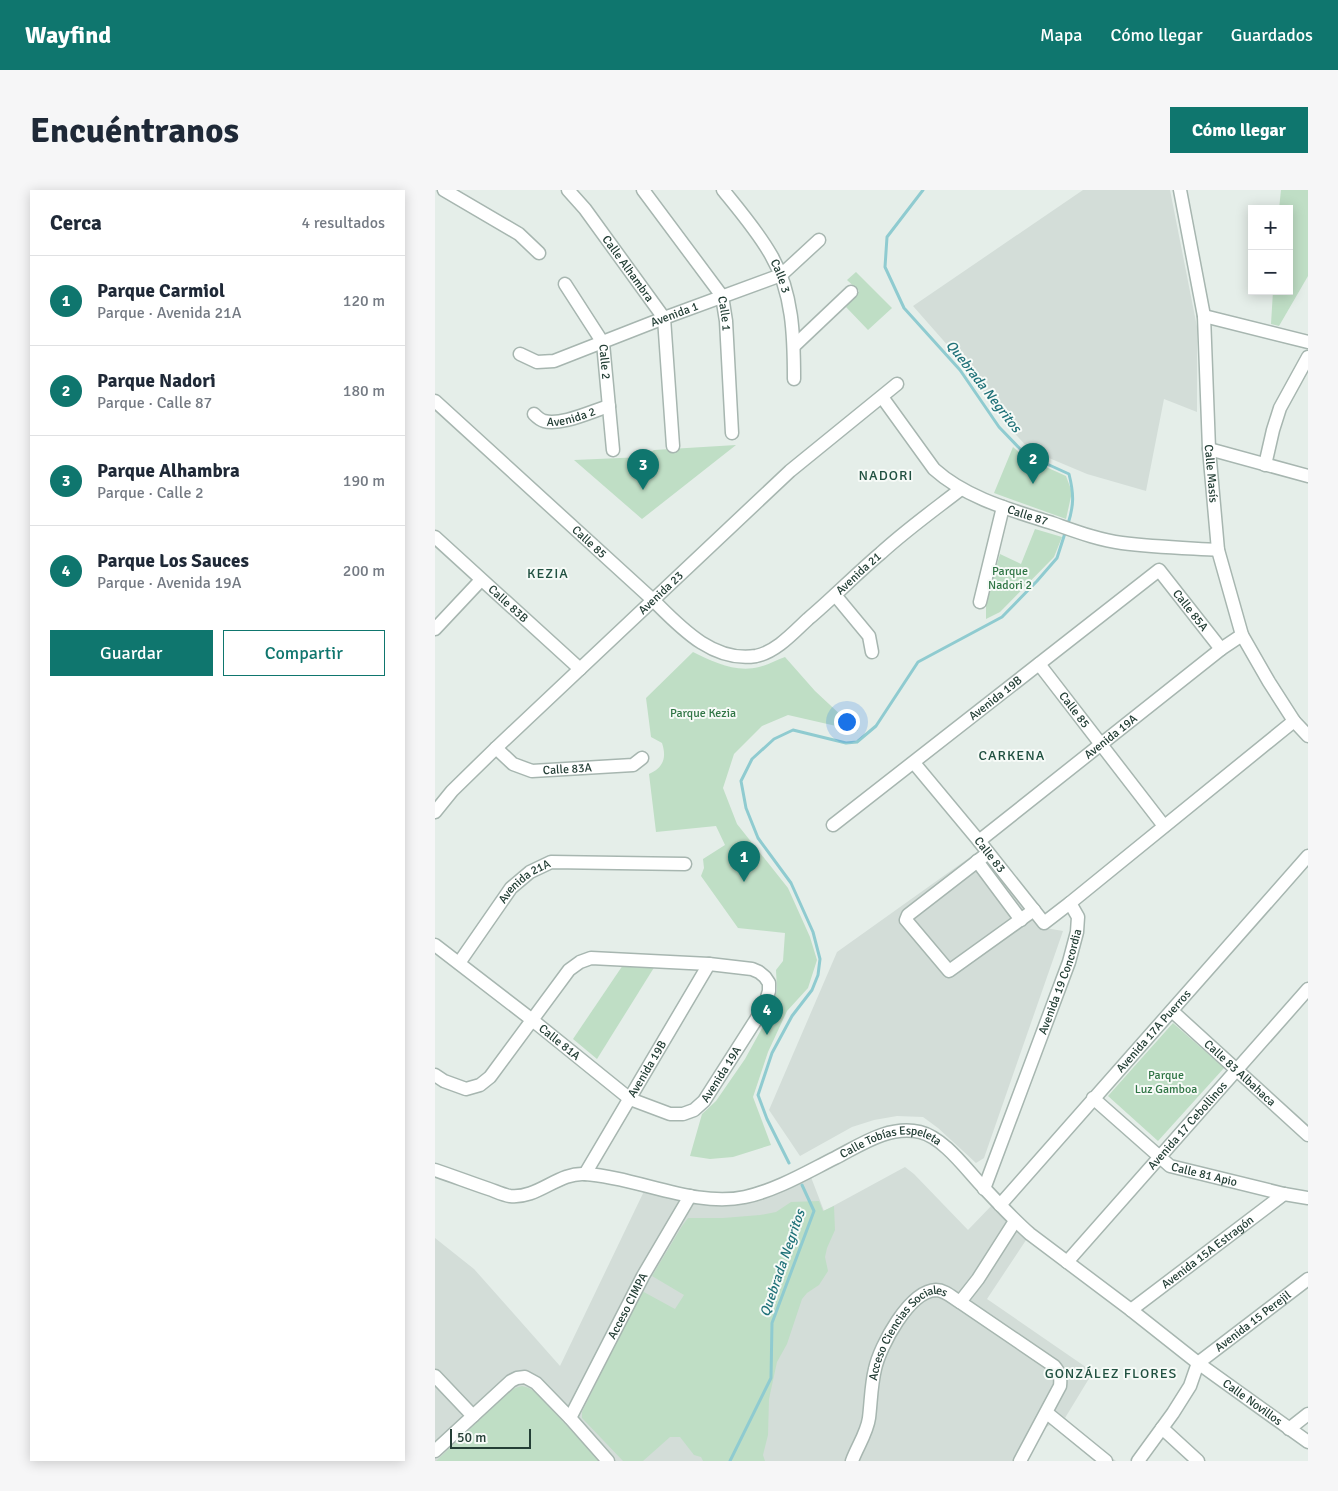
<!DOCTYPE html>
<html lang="es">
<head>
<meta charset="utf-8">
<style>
	body { margin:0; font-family:Signika,sans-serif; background:#f6f6f7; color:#1f2937 }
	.controls { position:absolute; right:15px; top:15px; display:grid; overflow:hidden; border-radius:0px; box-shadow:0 2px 12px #0003 }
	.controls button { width:45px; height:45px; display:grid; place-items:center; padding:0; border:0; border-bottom:1px solid #e0e1e3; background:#fff; color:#1f2937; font:25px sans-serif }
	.scale { position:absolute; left:15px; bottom:12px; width:81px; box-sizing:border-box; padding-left:5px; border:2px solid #243f36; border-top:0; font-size:14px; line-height:18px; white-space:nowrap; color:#243f36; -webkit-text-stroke:4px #f6faf7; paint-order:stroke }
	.you { position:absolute; left:411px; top:531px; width:18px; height:18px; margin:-12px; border:4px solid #fff; border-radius:50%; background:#1a73e8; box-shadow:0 0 0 8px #1a73e833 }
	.badge { display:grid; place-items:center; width:32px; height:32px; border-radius:50%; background:#0f766e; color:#fff; font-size:16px; font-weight:700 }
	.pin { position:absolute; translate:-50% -41px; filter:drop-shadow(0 1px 2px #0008) }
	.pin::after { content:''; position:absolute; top:26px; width:18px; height:15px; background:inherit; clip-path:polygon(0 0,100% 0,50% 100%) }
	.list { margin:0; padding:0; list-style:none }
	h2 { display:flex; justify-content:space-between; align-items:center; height:65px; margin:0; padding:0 20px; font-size:21px }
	h2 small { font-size:16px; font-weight:400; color:#747a83 }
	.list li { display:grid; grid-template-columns:32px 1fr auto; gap:15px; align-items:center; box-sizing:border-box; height:90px; padding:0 20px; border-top:1px solid #e0e1e3 }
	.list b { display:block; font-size:19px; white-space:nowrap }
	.list p { margin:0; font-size:16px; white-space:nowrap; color:#747a83 }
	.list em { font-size:16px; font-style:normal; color:#747a83 }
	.actions { display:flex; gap:10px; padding:15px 20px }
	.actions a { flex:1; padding:11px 0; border:1px solid #0f766e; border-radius:0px; text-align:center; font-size:18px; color:#0f766e }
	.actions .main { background:#0f766e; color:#fff }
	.map { position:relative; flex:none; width:873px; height:1271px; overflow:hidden; border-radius:0px }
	header { display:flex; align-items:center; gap:30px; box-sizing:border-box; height:70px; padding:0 25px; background:#0f766e; color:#fff }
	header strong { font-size:24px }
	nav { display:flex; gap:28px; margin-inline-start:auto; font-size:18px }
	.intro { display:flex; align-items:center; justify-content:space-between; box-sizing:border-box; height:120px; padding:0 30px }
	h1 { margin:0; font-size:35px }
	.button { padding:12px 22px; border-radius:0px; background:#0f766e; color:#fff; font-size:18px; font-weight:700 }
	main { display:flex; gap:30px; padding:0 30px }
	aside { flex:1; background:#fff; border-radius:0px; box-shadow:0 2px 12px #0003 }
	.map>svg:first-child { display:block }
	.built { fill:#d3ddd8 }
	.green { fill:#bfdec5 }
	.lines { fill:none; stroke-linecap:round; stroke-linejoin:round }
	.stream { stroke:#8fcbd0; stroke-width:3 }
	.minor-casing { stroke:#a7b6b0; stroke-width:15 }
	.minor { stroke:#fff; stroke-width:12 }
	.labels { text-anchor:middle; stroke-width:4; stroke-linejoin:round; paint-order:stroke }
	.street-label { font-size:12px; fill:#243f36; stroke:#f6faf7 }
	.park-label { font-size:12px; fill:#307545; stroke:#f6faf7 }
	.water-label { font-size:14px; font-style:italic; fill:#207279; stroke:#f6faf7 }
	.neighbourhood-label { font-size:14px; letter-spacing:1px; fill:#215141; stroke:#f6faf7 }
</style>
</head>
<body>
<header>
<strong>Wayfind</strong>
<nav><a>Mapa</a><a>Cómo llegar</a><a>Guardados</a></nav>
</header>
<div class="intro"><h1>Encuéntranos</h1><a class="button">Cómo llegar</a></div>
<main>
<aside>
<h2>Cerca<small>4 resultados</small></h2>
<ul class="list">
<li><span class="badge">1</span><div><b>Parque Carmiol</b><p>Parque · Avenida 21A</p></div><em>120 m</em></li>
<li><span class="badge">2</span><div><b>Parque Nadori</b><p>Parque · Calle 87</p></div><em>180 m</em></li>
<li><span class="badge">3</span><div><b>Parque Alhambra</b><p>Parque · Calle 2</p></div><em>190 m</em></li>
<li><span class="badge">4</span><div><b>Parque Los Sauces</b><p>Parque · Avenida 19A</p></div><em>200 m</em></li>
</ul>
<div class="actions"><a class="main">Guardar</a><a>Compartir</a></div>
</aside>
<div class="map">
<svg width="873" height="1271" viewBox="0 0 873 1271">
	<rect width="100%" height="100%" fill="#e5eee9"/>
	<g class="built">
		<path d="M648 0H735L762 137V222L729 209 711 301 652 284 595 260 572 235 522 166 478 116Z"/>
		<path d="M545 660 605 737 628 741 549 968 541 973 503 938 488 927 462 926 439 930 417 937 365 966 334 920 402 762Z"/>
		<path d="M470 977 479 984 533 1040 559 1013 595 1044 552 1109 658 1182 630 1228 681 1271H664L620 1236 615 1235 608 1239 591 1271H0V1048L39 1079 125 1176 212 995 289 1010 374 982 389 1021Z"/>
	</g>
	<g class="green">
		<path d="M846 0H873V86L844 136 836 134 838 101H854V19H844Z"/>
		<path d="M421 82 457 118 433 140 411 117 424 101 412 90Z"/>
		<path d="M301 255 207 329 139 270 208 267 219 260Z"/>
		<path d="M578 257 591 268 631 286 637 302 631 329 559 303Z"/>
		<path d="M600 339 627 347 619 367 565 422 551 429V411L565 364 586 374Z"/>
		<path d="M258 462C278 472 301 483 324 477 333 475 341 470 350 467L380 501 423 541 353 525 327 536 299 564 288 598 302 634 353 698 375 747 382 770 373 798 352 821 333 862 318 907 336 955 298 967 275 969 255 966 267 924 281 911 310 869 332 829 342 801 341 780 348 771 350 743 303 738 266 686 269 678 268 669 290 655 281 636 221 642 214 584C228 578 232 568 227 553L216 547 211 508Z"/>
		<path d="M188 775 220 776 162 869 138 849Z"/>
		<path d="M738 833 789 878 723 951 673 906Z"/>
		<path d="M384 1011 388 1021 399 1016 400 1040 392 1058 390 1067 393 1081 384 1095 372 1103 367 1109 352 1154 342 1172 334 1209 333 1245 328 1265 330 1271H268L266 1267 259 1265 245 1247H235L208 1271H188L147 1228V1222L207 1101 240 1119 249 1105 217 1086 247 1036 253 1028H288L325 1025 341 1022 356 1012Z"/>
		<path d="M87 1196 94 1198 100 1202 165 1271H1L72 1204 80 1198Z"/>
	</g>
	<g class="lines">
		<g class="stream">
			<path d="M488 0 452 47 450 77 469 118 525 180 564 237 590 264 634 284C639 304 639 315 633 334"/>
			<path d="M354 973 332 929 323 905 337 863 357 826 377 800 383 785 385 769 378 742 356 693 323 648 311 618 306 591 317 569 339 549 358 540 411 553 422 552 441 536 483 472 567 427 602 391 622 368 631 340"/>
			<path d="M295 1271 336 1188 337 1133 379 1021 367 995"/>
		</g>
		<g class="minor-casing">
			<g id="minor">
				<path d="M9 0 84 44 104 63"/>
				<path id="s1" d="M133 0 150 19 229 128 238 256"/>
				<path id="s2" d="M208 0 287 106 291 131 297 243"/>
				<path id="s3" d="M288 0C305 21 323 42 336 65 358 102 359 147 359 189"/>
				<path id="s4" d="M745 0 769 126 774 259 783 360 807 445 834 492 859 531 873 546"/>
				<path id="s5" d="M130 94 168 153 178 260"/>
				<path d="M769 126 873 152"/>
				<path d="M359 156 416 102"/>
				<path id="s6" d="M85 164 102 172 119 171 229 128 346 85 384 50"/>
				<path id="s7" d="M447 207 499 279C531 308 576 320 617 333 640 341 663 350 687 353 719 357 751 358 783 360"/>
				<path id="s8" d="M0 211 218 410C245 437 278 473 321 466 341 462 358 443 373 429 398 408 421 384 446 363 471 340 499 320 526 299"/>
				<path id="s9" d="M99 224C102 227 105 230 109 231 126 236 157 221 174 216"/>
				<path d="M774 259 873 286"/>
				<path d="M830 275 838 240 845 218 873 167"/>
				<path id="s10" d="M0 347 145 479"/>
				<path d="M400 405 434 446 437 462"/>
				<path d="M545 412 568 317"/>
				<path d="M0 439 46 390"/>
				<path id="s11" d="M604 474 729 636"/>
				<path id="s12" d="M61 558 78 574 97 581 198 575 207 568"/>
				<path id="s13" d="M479 573 544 651 609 733 635 713"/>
				<path id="s14" d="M0 622 17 601 61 558 355 281 462 194"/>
				<path id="s15" d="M398 635 724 380 786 459"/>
				<path id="s16" d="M544 651 786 459 807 445"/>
				<path d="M553 663 473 725 471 730 514 781 599 720"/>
				<path d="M542 671 586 730"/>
				<path id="s17" d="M0 755 96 829 195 909 235 924H248L259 920 269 911 329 817 334 801V793L330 787 324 782 317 779 274 774 156 768 145 772 134 780 55 887 45 895 31 899 9 891 0 885"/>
				<path id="s18" d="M24 773 76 698 95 682 116 672 250 674"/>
				<path id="s19" d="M737 821 873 945"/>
				<path id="s20" d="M658 908 735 976 849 1004 873 1008"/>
				<path id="s21" d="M0 980C18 986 36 993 54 999 60 1001 68 1005 75 1006 103 1009 123 982 150 984 202 987 260 1018 310 1007 342 1000 372 982 400 968 427 954 454 935 485 942 510 948 533 982 550 999 565 1015 579 1030 595 1044L696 1120 763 1173 873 1252"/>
				<path id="s22" d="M150 984 274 774"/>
				<path id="s23" d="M549 999 634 772 642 742 643 727 635 713 859 531"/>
				<path id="s24" d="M565 1015 873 666"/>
				<path id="s25" d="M632 1072 873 799"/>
				<path d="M525 1112 619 1176C625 1183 626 1187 625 1196L585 1271"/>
				<path id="s26" d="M696 1120 849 1004"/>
				<path id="s27" d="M763 1173 873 1089"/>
				<path d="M0 1186 38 1226"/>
				<path d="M612 1223 671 1271"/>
				<path id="s28" d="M135 1228 208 1086 255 1006"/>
				<path d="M727 1238 763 1271"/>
				<path d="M854 1239 873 1224"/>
				<path d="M0 1261 76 1191 82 1188 90 1187 101 1193 135 1228 173 1271"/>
				<path id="s29" d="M417 1271C422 1257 432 1243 434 1228 436 1212 436 1195 440 1179 445 1156 474 1101 501 1100 510 1100 518 1108 525 1112L543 1089 580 1031"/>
				<path d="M703 1271 738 1223 755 1196 763 1173"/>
			</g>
		</g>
		<use href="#minor" class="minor"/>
	</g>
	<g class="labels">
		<g class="street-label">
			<text dy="4" stroke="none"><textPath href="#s1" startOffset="99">Calle Alhambra</textPath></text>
			<text dy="4" stroke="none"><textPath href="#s3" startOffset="104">Calle 3</textPath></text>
			<text dy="4" stroke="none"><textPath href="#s6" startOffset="165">Avenida 1</textPath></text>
			<text dy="4" stroke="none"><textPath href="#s2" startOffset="150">Calle 1</textPath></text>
			<text dy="4" stroke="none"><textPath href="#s5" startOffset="89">Calle 2</textPath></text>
			<text dy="4" stroke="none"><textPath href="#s9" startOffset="40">Avenida 2</textPath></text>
			<text dy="4" stroke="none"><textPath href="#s4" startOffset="286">Calle Masís</textPath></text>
			<text dy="4" stroke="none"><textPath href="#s7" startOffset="194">Calle 87</textPath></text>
			<text dy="4" stroke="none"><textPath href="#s8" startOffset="209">Calle 85</textPath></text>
			<text dy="4" stroke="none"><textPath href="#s8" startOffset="550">Avenida 21</textPath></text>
			<text dy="4" stroke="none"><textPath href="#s14" startOffset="315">Avenida 23</textPath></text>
			<text dy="4" stroke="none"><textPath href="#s10" startOffset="99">Calle 83B</textPath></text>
			<text dy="4" stroke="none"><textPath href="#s15" startOffset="465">Calle 85A</textPath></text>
			<text dy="4" stroke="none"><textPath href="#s15" startOffset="206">Avenida 19B</textPath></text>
			<text dy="4" stroke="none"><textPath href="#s11" startOffset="58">Calle 85</textPath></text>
			<text dy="4" stroke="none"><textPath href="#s16" startOffset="168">Avenida 19A</textPath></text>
			<text dy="4" stroke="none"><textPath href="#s12" startOffset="79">Calle 83A</textPath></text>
			<text dy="4" stroke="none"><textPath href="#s13" startOffset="119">Calle 83</textPath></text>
			<text dy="4" stroke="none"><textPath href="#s18" startOffset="106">Avenida 21A</textPath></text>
			<text dy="4" stroke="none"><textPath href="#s23" startOffset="221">Avenida 19 Concordia</textPath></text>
			<text dy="4" stroke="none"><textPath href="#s24" startOffset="232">Avenida 17A Puerros</textPath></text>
			<text dy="4" stroke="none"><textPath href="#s17" startOffset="158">Calle 81A</textPath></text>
			<text dy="4" stroke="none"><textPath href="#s22" startOffset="122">Avenida 19B</textPath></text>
			<text dy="4" stroke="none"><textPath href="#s19" startOffset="92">Calle 83 Albahaca</textPath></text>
			<text dy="4" stroke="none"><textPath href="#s17" startOffset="361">Avenida 19A</textPath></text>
			<text dy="4" stroke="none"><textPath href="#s25" startOffset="182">Avenida 17 Cebollinos</textPath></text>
			<text dy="4" stroke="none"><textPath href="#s21" startOffset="480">Calle Tobías Espeleta</textPath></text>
			<text dy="4" stroke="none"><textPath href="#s20" startOffset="138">Calle 81 Apio</textPath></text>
			<text dy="4" stroke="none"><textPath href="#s26" startOffset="96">Avenida 15A Estragón</textPath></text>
			<text dy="4" stroke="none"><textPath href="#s28" startOffset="126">Acceso CIMPA</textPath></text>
			<text dy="4" stroke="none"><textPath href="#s27" startOffset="69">Avenida 15 Perejil</textPath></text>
			<text dy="4" stroke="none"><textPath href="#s29" startOffset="148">Acceso Ciencias Sociales</textPath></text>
			<text dy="4" stroke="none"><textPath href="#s21" startOffset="941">Calle Novillos</textPath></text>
		</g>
		<g class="park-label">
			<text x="575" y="385">Parque<tspan x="575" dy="14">Nadori 2</tspan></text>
			<text x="268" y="527">Parque Kezia</text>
			<text x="731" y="889">Parque<tspan x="731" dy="14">Luz Gamboa</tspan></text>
		</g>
		<g class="water-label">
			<text transform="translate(549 196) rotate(52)" y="5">Quebrada Negritos</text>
			<text transform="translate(347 1073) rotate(-71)" y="5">Quebrada Negritos</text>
		</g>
		<g class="neighbourhood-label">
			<text x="451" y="290">NADORI</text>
			<text x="113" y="388">KEZIA</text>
			<text x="577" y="570">CARKENA</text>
			<text x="676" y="1188">GONZÁLEZ FLORES</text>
		</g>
	</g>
</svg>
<div class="controls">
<button>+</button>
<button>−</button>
</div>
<div class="scale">50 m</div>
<div class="you"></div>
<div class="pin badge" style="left:309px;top:692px">1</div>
<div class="pin badge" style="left:598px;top:294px">2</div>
<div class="pin badge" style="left:208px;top:300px">3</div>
<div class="pin badge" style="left:332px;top:845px">4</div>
</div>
</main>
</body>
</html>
